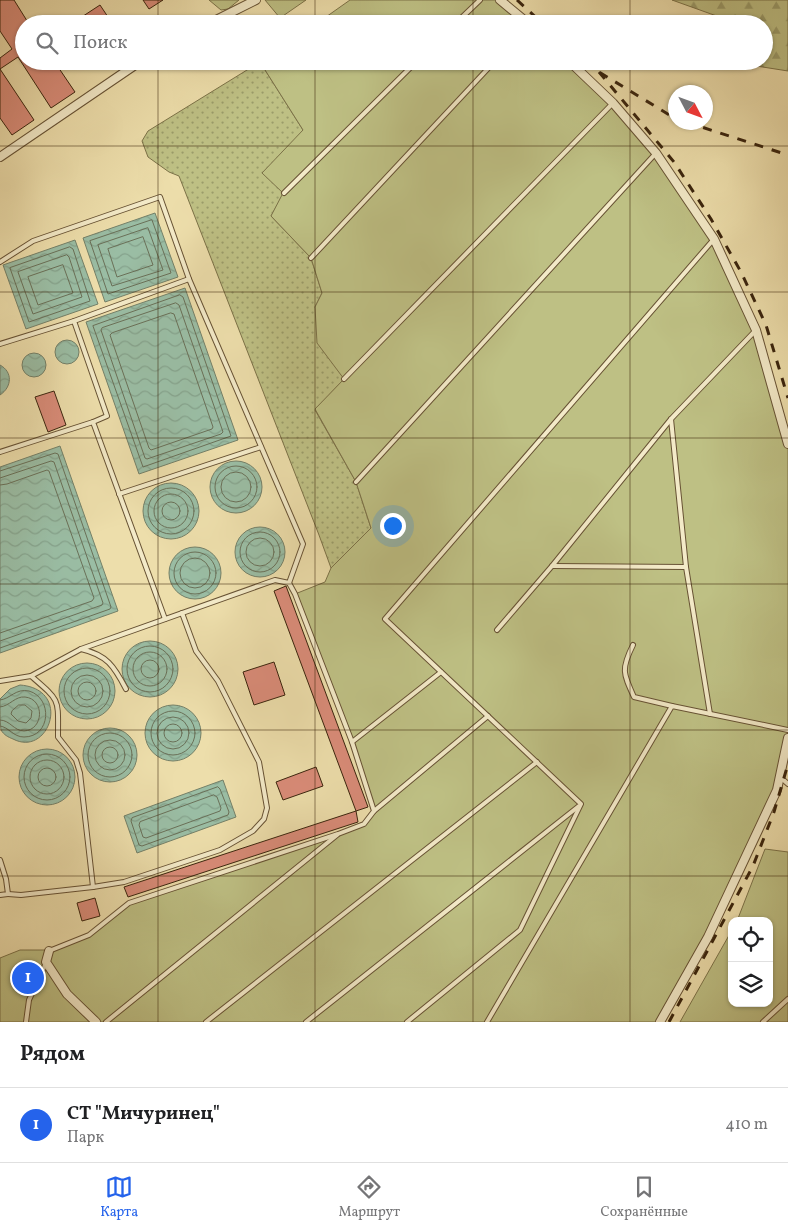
<!DOCTYPE html>
<html lang="ru">
<head>
<meta charset="utf-8">
<style>
	body { margin:0; font-family:Vollkorn,serif; background:#f6f6f6; color:#202124 }
	.controls { position:absolute; right:15px; bottom:15px; display:grid; overflow:hidden; border-radius:10px; box-shadow:0 1px 4px #0004 }
	.controls button { width:45px; height:45px; display:grid; place-items:center; padding:0; border:0; border-bottom:1px solid #e0e0e0; background:#fff; color:#202124; font:25px sans-serif }
	.compass { position:absolute; left:668px; top:85px; width:45px; height:45px; border-radius:50%; background:#fff; box-shadow:0 1px 4px #0004; rotate:131deg }
	.you { position:absolute; left:392px; top:525px; width:18px; height:18px; margin:-12px; border:4px solid #fff; border-radius:50%; background:#1a73e8; box-shadow:0 0 0 8px #1a73e833 }
	.badge { display:grid; place-items:center; width:32px; height:32px; border-radius:50%; background:#2563eb; color:#fff; font-size:16px; font-weight:700 }
	.pin { position:absolute; translate:-50% -50%; border:2px solid #fff; box-shadow:0 1px 5px #0006 }
	.list { margin:0; padding:0; list-style:none }
	h2 { display:flex; justify-content:space-between; align-items:center; height:65px; margin:0; padding:0 20px; font-size:21px }
	h2 small { font-size:16px; font-weight:400; color:#757577 }
	.list li { display:grid; grid-template-columns:32px 1fr auto; gap:15px; align-items:center; box-sizing:border-box; height:75px; padding:0 20px; border-top:1px solid #e0e0e0 }
	.list b { display:block; font-size:19px; white-space:nowrap }
	.list p { margin:0; font-size:16px; white-space:nowrap; color:#757577 }
	.list em { font-size:16px; font-style:normal; color:#757577 }
	.icon { flex:none; width:28px; height:28px; fill:none; stroke:currentColor; stroke-width:2; stroke-linecap:round; stroke-linejoin:round }
	.map { position:relative; flex:none; width:788px; height:1022px; overflow:hidden }
	.search { position:absolute; background:#fff; box-shadow:0 1px 4px #0004; left:15px; right:15px; top:15px; height:55px; display:flex; align-items:center; gap:12px; box-sizing:border-box; padding:0 18px; border-radius:28px; color:#757577; font-size:19px }
	.sheet { height:140px; background:#fff }
	nav { display:flex; justify-content:space-around; align-items:center; box-sizing:border-box; height:70px; border-top:1px solid #e0e0e0; background:#fff; font-size:14px; color:#757577 }
	nav a { display:grid; justify-items:center; gap:2px }
	nav .on { color:#2563eb }
	.map>svg:first-child { display:block }
	.grass { fill:url(#grass-dots); stroke:#7c7248 }
	.forest { fill:url(#forest-firs); stroke:#7c7248 }
	.garden { fill:#bec084; stroke:#7c7248 }
	.water { fill:url(#water-waves); stroke:#748068 }
	.lines { fill:none; stroke-linecap:round; stroke-linejoin:round }
	.shore { stroke:#6a7058; stroke-width:1 }
	.building { fill:#da8c79; stroke:#3a240d }
	.lane-casing { stroke:#675234; stroke-width:6 }
	.street-casing { stroke:#675234; stroke-width:10 }
	.lane { stroke:#f3eac8; stroke-width:4 }
	.street { stroke:#f3eac8; stroke-width:8 }
	.rail { stroke:#3a240d; stroke-width:3; stroke-dasharray:9 9; stroke-linecap:butt }
	.grid { fill:none; stroke:#3a240d; stroke-width:1; stroke-opacity:0.55 }
</style>
</head>
<body>
<div class="map">
<svg width="788" height="1022" viewBox="0 0 788 1022">
	<defs>
		<pattern id="grass-dots" width="8" height="8" patternUnits="userSpaceOnUse" patternTransform="scale(1.25)"><rect width="8" height="8" fill="#bec084"/><path d="M2 2h.1M6 6h.1" fill="none" stroke="#9b9c6a" stroke-width="1.8" stroke-linecap="round"/></pattern>
		<pattern id="forest-firs" width="22" height="20" patternUnits="userSpaceOnUse" patternTransform="scale(1.25)"><rect width="22" height="20" fill="#bec084"/><path d="M5 1l3.5 6h-7zM16 11l3.5 6h-7z" fill="#9b9c6a"/></pattern>
		<pattern id="water-waves" width="16" height="10" patternUnits="userSpaceOnUse" patternTransform="scale(1.25)"><rect width="16" height="10" fill="#9abda4"/><path d="M0 5q4-4 8 0t8 0" fill="none" stroke="#85a28c"/></pattern>
	</defs>
	<rect width="100%" height="100%" fill="#eddeab"/>
	<filter id="stains"><feTurbulence type="fractalNoise" baseFrequency=".004" numOctaves="4"/><feColorMatrix values="0 0 0 0 .2 0 0 0 0 .09 0 0 0 0 .02 0 0 0 .5 -.17"/></filter>
	<radialGradient id="worn" r=".72"><stop offset=".6" stop-color="#630" stop-opacity="0"/><stop offset="1" stop-color="#630" stop-opacity=".3"/></radialGradient>
	<path class="grass" d="M260 62 303 130 284 193 271 216 311 258 322 293 315 307 344 379 315 410 356 482 371 528 331 568 319 535 179 176 169 172 148 157 142 141 148 131Z"/>
	<path class="forest" d="M672 0H788V71L750 65 749 61H764V24H739Z"/>
	<g class="garden">
		<path d="M209 0H239L228 9 221 10Z"/>
		<path d="M265 0H306L280 18Z"/>
		<path d="M350 0H500L529 24H316Z"/>
		<path d="M262 61H569L656 153 714 239 756 330 788 444V738L777 790 708 937 660 1022H0V958L20 950H49L89 935 129 903 364 824 374 811 352 742 295 594 325 582 331 568 371 528 356 482 315 409 344 379 317 343 315 307 322 293 311 258 271 216 283 193 262 173 303 130 260 62Z"/>
		<path d="M765 849 788 852V1022H680L732 930V1003H769V921H737Z"/>
	</g>
	<g class="water">
		<path d="M155 213 178 277 105 302 83 238Z"/>
		<path d="M75 240 98 304 26 329 3 265Z"/>
		<path d="M185 288 238 440 139 474 86 322Z"/>
		<circle cx="67" cy="352" r="12"/>
		<circle cx="34" cy="365" r="12"/>
		<path d="M0 365C13 372 12 387 0 395Z"/>
		<path d="M60 446 118 611 0 653V467Z"/>
		<circle cx="236" cy="487" r="26"/>
		<circle cx="171" cy="511" r="28"/>
		<circle cx="260" cy="552" r="25"/>
		<circle cx="195" cy="573" r="26"/>
		<circle cx="150" cy="669" r="28"/>
		<circle cx="87" cy="691" r="28"/>
		<path d="M20 685C73 689 49 758 13 739 8 737 4 735 1 730 0 722 0 707 0 699L10 689Z"/>
		<circle cx="173" cy="733" r="28"/>
		<circle cx="110" cy="755" r="27"/>
		<circle cx="47" cy="777" r="28"/>
		<path d="M223 780 236 817 137 853 124 816Z"/>
	</g>
	<g class="lines">
		<g class="shore">
			<path d="M152 220 171 273 108 294 90 241Z"/>
			<path d="M148 228 163 270 112 286 98 245Z"/>
			<path d="M143 237 153 265 117 277 108 249Z"/>
			<path d="M70 247 73 249 90 301 29 322 10 268Z"/>
			<path d="M67 255 69 257 82 297 33 314 18 272Z"/>
			<path d="M63 265 73 293 38 305 28 277Z"/>
			<path d="M180 295 183 297 231 436 143 467 93 326Z"/>
			<path d="M176 303 179 305 223 432 221 434 147 459 145 458 101 330 102 328Z"/>
			<path d="M171 313 174 314 213 427 212 429 151 450 149 448 110 335 112 333Z"/>
			<circle cx="236" cy="487" r="21"/>
			<path d="M0 471 55 453 58 454 111 607 110 609 0 648"/>
			<circle cx="236" cy="487" r="15"/>
			<path d="M0 478 51 461 54 462 103 603 102 605 0 641"/>
			<path d="M0 485 7 484 47 470 49 471 94 598 92 601 0 633"/>
			<circle cx="171" cy="511" r="23"/>
			<circle cx="171" cy="511" r="17"/>
			<circle cx="171" cy="511" r="9"/>
			<circle cx="260" cy="552" r="20"/>
			<circle cx="260" cy="552" r="14"/>
			<circle cx="195" cy="573" r="21"/>
			<circle cx="195" cy="573" r="15"/>
			<circle cx="150" cy="669" r="23"/>
			<circle cx="150" cy="669" r="17"/>
			<circle cx="150" cy="669" r="9"/>
			<circle cx="87" cy="691" r="23"/>
			<circle cx="87" cy="691" r="16"/>
			<circle cx="87" cy="691" r="9"/>
			<path d="M0 700C10 699 16 688 29 691 53 698 51 737 24 737 13 737 9 727 0 726"/>
			<path d="M19 705H25L32 711 31 718 26 723 18 721 11 714 12 711Z"/>
			<path d="M0 707C10 706 15 696 25 697 45 699 44 730 24 731 14 731 10 720 0 720"/>
			<circle cx="173" cy="733" r="22"/>
			<circle cx="173" cy="733" r="16"/>
			<circle cx="173" cy="733" r="9"/>
			<circle cx="110" cy="755" r="22"/>
			<circle cx="110" cy="755" r="15"/>
			<circle cx="110" cy="755" r="8"/>
			<circle cx="47" cy="777" r="23"/>
			<circle cx="47" cy="777" r="17"/>
			<circle cx="47" cy="777" r="9"/>
			<path d="M218 787 220 789 229 812 228 815 142 846 139 845 131 821 132 818Z"/>
			<path d="M214 795 217 797 221 808 220 811 146 838 143 837 139 825 140 822Z"/>
		</g>
	</g>
	<g class="building">
		<path d="M0 0H14L29 24H24V61H54L75 92 51 108 18 57 0 69 34 120 12 135 0 118V58L12 49 0 31Z"/>
		<path d="M143 0H163L149 9Z"/>
		<path d="M100 5 108 17 97 24H71Z"/>
		<path d="M54 391 66 425 48 432 35 397Z"/>
		<path d="M286 586 368 807 356 811 274 591Z"/>
		<path d="M274 662 285 695 254 705 243 672Z"/>
		<path d="M316 767 323 786 283 800 276 782Z"/>
		<path d="M356 811 358 822 128 897 124 887Z"/>
		<path d="M95 898 100 916 82 921 77 903Z"/>
	</g>
	<g class="lines">
		<g class="lane-casing">
			<g id="lane">
				<path d="M455 24 480 0"/>
				<path d="M284 193 417 61"/>
				<path d="M311 258 495 61"/>
				<path d="M0 262 33 241 160 197 189 279"/>
				<path d="M0 344 74 321"/>
				<path d="M344 379 613 103"/>
				<path d="M671 419 686 567 710 714"/>
				<path d="M0 452 93 422"/>
				<path d="M356 482 656 153"/>
				<path d="M119 494 261 447"/>
				<path d="M552 566 686 567"/>
				<path d="M165 619 93 422 107 416 74 321 189 279 303 544 289 583"/>
				<path d="M497 630 552 566 671 419 756 330"/>
				<path d="M633 645C621 669 623 673 634 697L672 706"/>
				<path d="M31 676 81 649C107 655 114 666 126 689"/>
				<path d="M0 681 31 676C61 702 58 698 58 737L76 760 80 773 93 887"/>
				<path d="M352 742 441 672"/>
				<path d="M780 777 788 784"/>
				<path d="M374 811 488 716"/>
				<path d="M0 860 6 879 8 894 0 895"/>
				<path d="M8 894 21 895 93 887 124 882 220 850 253 831 264 819 267 808 259 762 218 681 196 651 182 613"/>
				<path d="M49 951 89 935 129 903 338 834 364 824 374 811 352 742 295 594 289 583 275 580 81 649"/>
				<path d="M26 1022 29 1000 46 963"/>
				<path d="M106 1022 337 835"/>
				<path d="M206 1022 537 762"/>
				<path d="M306 1022 579 806"/>
				<path d="M407 1022 520 930 581 804 385 619 714 239"/>
				<path d="M487 1022 672 706 788 730"/>
				<path d="M763 1022 788 999"/>
			</g>
		</g>
		<g class="street-casing">
			<g id="street">
				<path d="M500 0 529 24"/>
				<path d="M208 24 256 0"/>
				<path d="M569 61 613 103 656 153 714 239 756 330 788 444"/>
				<path d="M0 157 141 61"/>
				<path d="M49 951 46 962 67 994 96 1022"/>
				<path d="M660 1022 708 937 777 790 788 738"/>
			</g>
		</g>
		<use href="#lane" class="lane"/>
		<use href="#street" class="street"/>
		<g class="rail">
			<path d="M517 0 543 24"/>
			<path d="M586 61 599 72 676 119"/>
			<path d="M599 72 674 162 711 219 741 272 766 325 788 398"/>
			<path d="M686 122 788 155"/>
			<path d="M669 1022 753 866 774 812 788 764"/>
		</g>
	</g>
	<path class="grid" d="M158 0V24M315 0V24M473 0V24M630 0V24M158 61V1022M315 61V1022M473 61V1022M630 61V1022M0 146H788M0 292H788M0 438H788M0 584H788M0 730H788M0 876H788"/>
	<rect width="100%" height="100%" filter="url(#stains)"/>
	<rect width="100%" height="100%" fill="url(#worn)"/>
</svg>
<div class="controls">
<button><svg class="icon" aria-label="locate" viewBox="0 0 24 24"><circle cx="12" cy="12" r="6"/><path d="M12 2v4M12 18v4M2 12h4M18 12h4"/></svg></button>
<button><svg class="icon" aria-label="layers" viewBox="0 0 24 24"><path d="M12 4l9 5-9 5-9-5zM3 14l9 5 9-5"/></svg></button>
</div>
<svg class="compass" viewBox="-18 -18 36 36"><path d="M0-13l5 13h-10z" fill="#e53935"/><path d="M0 13l5-13h-10z" fill="#757577"/></svg>
<div class="you"></div>
<div class="pin badge" style="left:28px;top:978px">1</div>
<div class="search"><svg class="icon" aria-label="search" viewBox="0 0 24 24"><circle cx="10" cy="10" r="6"/><path d="M15 15l6 6"/></svg>Поиск</div>
</div>
<section class="sheet">
<h2>Рядом<small></small></h2>
<ul class="list">
<li><span class="badge">1</span><div><b>СТ &quot;Мичуринец&quot;</b><p>Парк</p></div><em>410 m</em></li>
</ul>
</section>
<nav>
<a class="on"><svg class="icon" aria-label="map" viewBox="0 0 24 24"><path d="M3 6l6-2 6 2 6-2v14l-6 2-6-2-6 2zM9 4v14M15 6v14"/></svg>Карта</a>
<a><svg class="icon" aria-label="directions" viewBox="0 0 24 24"><path d="M12 3l9 9-9 9-9-9zM9 14v-3h6M13 9l2 2-2 2"/></svg>Маршрут</a>
<a><svg class="icon" aria-label="saved" viewBox="0 0 24 24"><path d="M7 4h10v16l-5-4-5 4z"/></svg>Сохранённые</a>
</nav>
</body>
</html>
